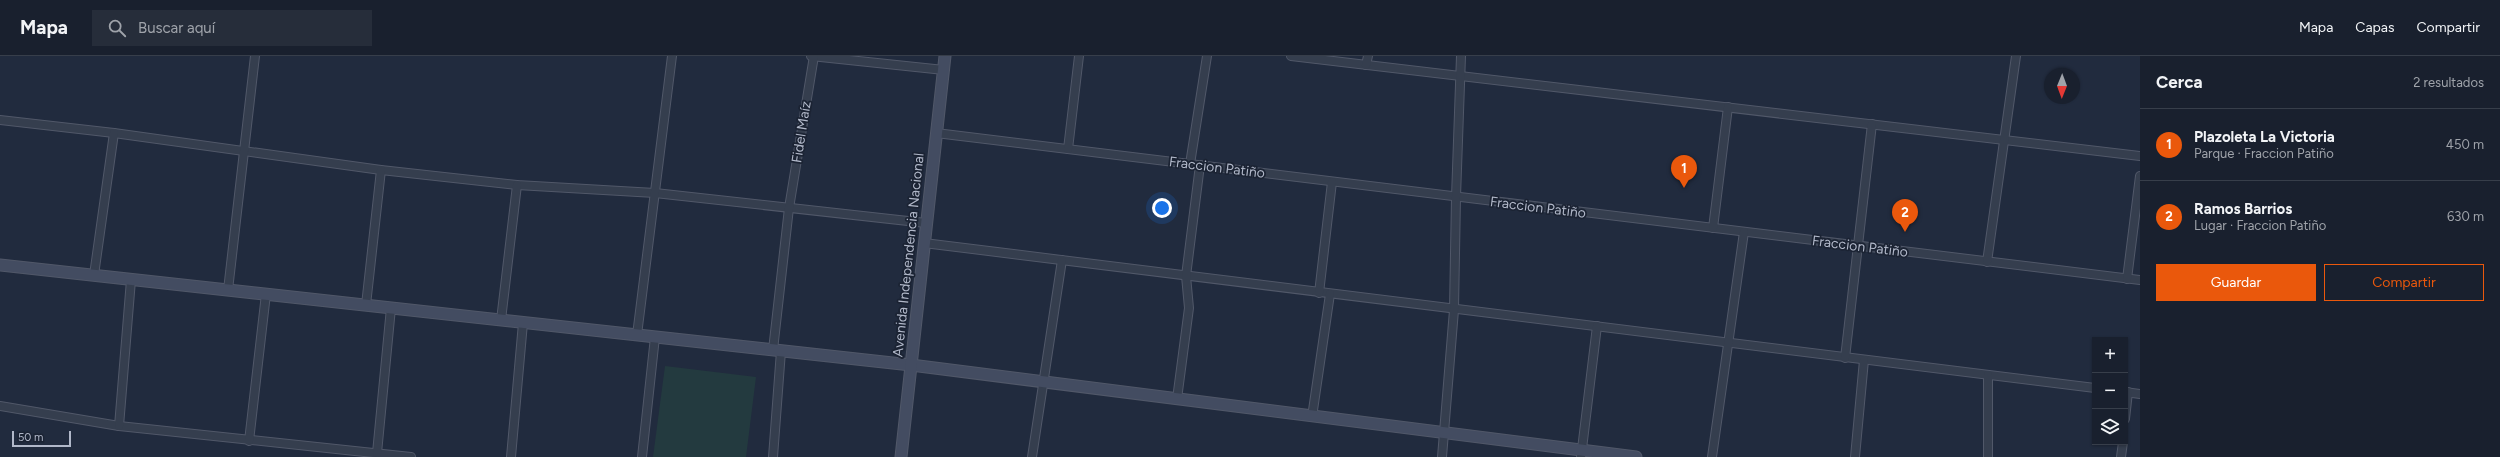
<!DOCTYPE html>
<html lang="es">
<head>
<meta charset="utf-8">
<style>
	body { margin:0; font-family:Figtree,sans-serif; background:#262d3a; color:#f1f3f6 }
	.controls { position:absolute; right:12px; bottom:12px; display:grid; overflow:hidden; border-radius:0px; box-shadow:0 1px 3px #0004 }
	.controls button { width:36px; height:36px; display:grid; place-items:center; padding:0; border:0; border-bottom:1px solid #373e4a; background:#19202e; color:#f1f3f6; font:20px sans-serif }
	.compass { position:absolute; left:2044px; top:12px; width:36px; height:36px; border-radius:50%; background:#19202e; box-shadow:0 1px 3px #0004; rotate:181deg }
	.scale { position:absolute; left:12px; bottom:10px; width:59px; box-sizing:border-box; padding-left:4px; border:2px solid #b1b8c9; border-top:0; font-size:11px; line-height:14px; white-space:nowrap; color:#b1b8c9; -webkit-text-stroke:3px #1b2333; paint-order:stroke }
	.you { position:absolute; left:1162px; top:152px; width:14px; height:14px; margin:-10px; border:3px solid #fff; border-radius:50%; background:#1a73e8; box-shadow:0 0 0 6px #1a73e833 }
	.badge { display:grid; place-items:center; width:26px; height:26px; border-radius:50%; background:#ea580c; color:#fff; font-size:13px; font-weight:700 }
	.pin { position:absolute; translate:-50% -33px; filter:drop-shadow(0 1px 2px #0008) }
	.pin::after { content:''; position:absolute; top:21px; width:14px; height:12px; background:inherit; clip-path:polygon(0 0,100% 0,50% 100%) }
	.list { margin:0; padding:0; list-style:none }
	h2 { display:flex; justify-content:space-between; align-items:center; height:52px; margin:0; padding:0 16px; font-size:17px }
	h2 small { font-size:13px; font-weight:400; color:#9fa3aa }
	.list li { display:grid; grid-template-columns:26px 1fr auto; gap:12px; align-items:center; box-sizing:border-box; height:72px; padding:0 16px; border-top:1px solid #373e4a }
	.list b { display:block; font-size:15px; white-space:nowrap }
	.list p { margin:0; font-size:13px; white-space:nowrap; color:#9fa3aa }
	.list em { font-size:13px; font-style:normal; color:#9fa3aa }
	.actions { display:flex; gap:8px; padding:12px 16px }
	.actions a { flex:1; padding:9px 0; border:1px solid #ea580c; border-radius:0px; text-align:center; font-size:14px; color:#ea580c }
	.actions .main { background:#ea580c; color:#fff }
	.icon { flex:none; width:22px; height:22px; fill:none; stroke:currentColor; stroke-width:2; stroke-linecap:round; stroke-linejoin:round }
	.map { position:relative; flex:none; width:2140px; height:401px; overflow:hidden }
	header { display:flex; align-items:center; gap:24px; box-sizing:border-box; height:56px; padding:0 20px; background:#19202e; border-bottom:1px solid #373e4a }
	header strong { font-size:19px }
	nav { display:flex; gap:22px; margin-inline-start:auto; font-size:14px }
	.search { width:280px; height:36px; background:#262d3a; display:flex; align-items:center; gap:10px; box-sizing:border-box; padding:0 14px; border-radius:0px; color:#9fa3aa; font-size:15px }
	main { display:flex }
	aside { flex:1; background:#19202e }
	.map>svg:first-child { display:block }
	.green { fill:#233a3f }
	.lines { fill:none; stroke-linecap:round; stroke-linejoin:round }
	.street-casing { stroke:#515869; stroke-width:10 }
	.secondary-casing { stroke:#515869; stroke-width:13 }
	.street { stroke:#353e4e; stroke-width:8 }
	.secondary { stroke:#434c61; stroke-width:11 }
	.labels { text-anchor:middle; stroke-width:3.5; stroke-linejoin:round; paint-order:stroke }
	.street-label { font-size:14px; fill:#b1b8c9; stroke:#1b2333 }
</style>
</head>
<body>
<header>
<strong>Mapa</strong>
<div class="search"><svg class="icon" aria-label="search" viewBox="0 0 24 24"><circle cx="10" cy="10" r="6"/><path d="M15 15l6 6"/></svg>Buscar aquí</div>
<nav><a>Mapa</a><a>Capas</a><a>Compartir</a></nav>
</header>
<main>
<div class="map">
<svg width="2140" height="401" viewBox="0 0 2140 401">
	<rect width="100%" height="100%" fill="#212b3e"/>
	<path class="green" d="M665 310 756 321 746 401H653Z"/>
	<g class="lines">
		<g class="street-casing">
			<g id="street">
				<path d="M811 0 944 14"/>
				<path d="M1291 0 2140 100"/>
				<path d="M1366 9 1368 0"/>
				<path d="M0 64 114 77 381 114 517 129 655 137 926 167"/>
				<path d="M936 77 2140 224"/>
				<path d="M1068 93 1079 0"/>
				<path d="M1190 108 1207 0"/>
				<path d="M1713 172 1728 51"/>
				<path d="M924 187 2095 332"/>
				<path d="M1987 206 2016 0"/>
				<path d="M94 219 114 77"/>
				<path d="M2127 223 2140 120"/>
				<path d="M228 234 255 0"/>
				<path d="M1319 237 1332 126"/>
				<path d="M366 249 381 114"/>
				<path d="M501 264 517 129"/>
				<path d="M637 279 672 0"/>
				<path d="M773 294 789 152 814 0"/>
				<path d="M1845 302 1872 68"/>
				<path d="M2125 336 2140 338"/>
				<path d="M1177 343 1189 252 1186 220 1200 109"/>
				<path d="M0 350 119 370 411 401"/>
				<path d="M1312 361 1330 238"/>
				<path d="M2125 363 2128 336"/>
				<path d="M119 370 131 224"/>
				<path d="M249 385 266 238"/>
				<path d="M377 397 391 252"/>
				<path d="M511 401 523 267"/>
				<path d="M642 401 655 281"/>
				<path d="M773 401 781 295"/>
				<path d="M1032 401 1062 204"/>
				<path d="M1442 401 1454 254 1456 141 1461 0"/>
				<path d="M1581 401 1597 270"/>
				<path d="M1712 401 1744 176"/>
				<path d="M1855 401 1864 304"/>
				<path d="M1988 401V319"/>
				<path d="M2121 401 2123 386"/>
			</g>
		</g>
		<g class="secondary-casing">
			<g id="secondary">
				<path d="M0 209 911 309 1636 401"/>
				<path d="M901 401 945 0"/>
			</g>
		</g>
		<use href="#street" class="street"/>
		<use href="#secondary" class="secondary"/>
	</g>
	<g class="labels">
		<g class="street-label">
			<text transform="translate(801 76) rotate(-81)" y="5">Fidel Maíz</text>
			<text transform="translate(1217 111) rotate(7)" y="5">Fraccion Patiño</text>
			<text transform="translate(1538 151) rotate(7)" y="5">Fraccion Patiño</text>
			<text transform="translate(1860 190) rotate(7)" y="5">Fraccion Patiño</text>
			<text transform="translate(908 199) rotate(-84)" y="5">Avenida Independencia Nacional</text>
		</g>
	</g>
</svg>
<div class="controls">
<button>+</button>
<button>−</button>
<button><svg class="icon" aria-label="layers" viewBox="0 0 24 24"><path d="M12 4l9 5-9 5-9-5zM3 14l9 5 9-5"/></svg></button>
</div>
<svg class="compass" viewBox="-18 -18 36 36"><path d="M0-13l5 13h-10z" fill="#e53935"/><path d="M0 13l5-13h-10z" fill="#9fa3aa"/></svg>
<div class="scale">50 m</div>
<div class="you"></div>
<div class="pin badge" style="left:1684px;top:132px">1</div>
<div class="pin badge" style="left:1905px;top:176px">2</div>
</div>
<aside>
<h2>Cerca<small>2 resultados</small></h2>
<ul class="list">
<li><span class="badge">1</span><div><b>Plazoleta La Victoria</b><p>Parque · Fraccion Patiño</p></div><em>450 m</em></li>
<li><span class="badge">2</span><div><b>Ramos Barrios</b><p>Lugar · Fraccion Patiño</p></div><em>630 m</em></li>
</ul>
<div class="actions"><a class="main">Guardar</a><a>Compartir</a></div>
</aside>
</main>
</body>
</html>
